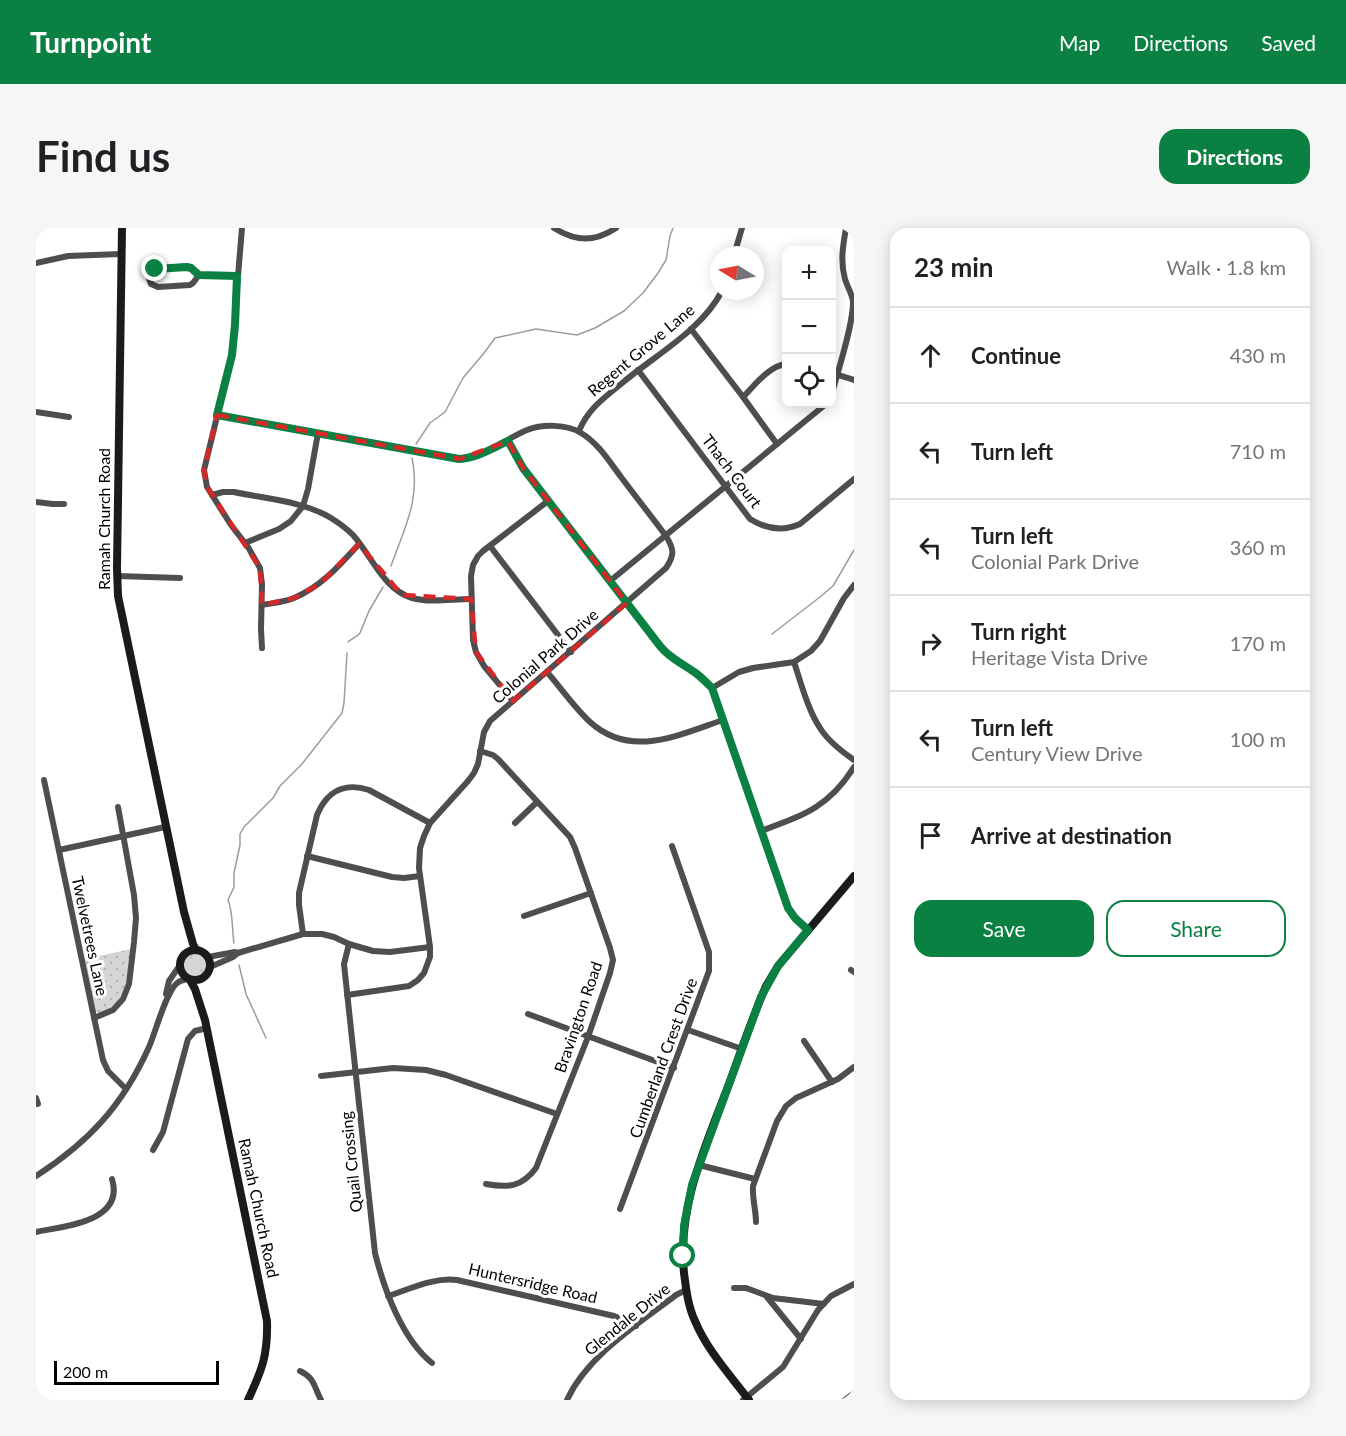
<!DOCTYPE html>
<html lang="en">
<head>
<meta charset="utf-8">
<style>
	body { margin:0; font-family:Lato,sans-serif; background:#f6f6f6; color:#202124 }
	.controls { position:absolute; right:18px; top:18px; display:grid; overflow:hidden; border-radius:12px; box-shadow:0 3px 15px #0003 }
	.controls button { width:54px; height:54px; display:grid; place-items:center; padding:0; border:0; border-bottom:2px solid #e0e0e0; background:#fff; color:#202124; font:30px sans-serif }
	.compass { position:absolute; left:674px; top:18px; width:54px; height:54px; border-radius:50%; background:#fff; box-shadow:0 3px 15px #0003; rotate:280deg }
	.scale { position:absolute; left:18px; bottom:15px; width:165px; box-sizing:border-box; padding-left:6px; border:3px solid #000; border-top:0; font-size:16px; line-height:21px; white-space:nowrap; color:#000; -webkit-text-stroke:4px #fff; paint-order:stroke }
	.stop { position:absolute; width:18px; height:18px; margin:-14px; border:4px solid #0b8043; border-radius:50%; background:#fff }
	.stop.end { background:#0b8043; border-color:#fff; box-shadow:0 2px 6px #0008 }
	.list { margin:0; padding:0; list-style:none }
	h2 { display:flex; justify-content:space-between; align-items:center; height:78px; margin:0; padding:0 24px; font-size:26px }
	h2 small { font-size:20px; font-weight:400; color:#757577 }
	.list li { display:grid; grid-template-columns:39px 1fr auto; gap:18px; align-items:center; box-sizing:border-box; height:96px; padding:0 24px; border-top:2px solid #e0e0e0 }
	.list b { display:block; font-size:22px; white-space:nowrap }
	.list p { margin:0; font-size:20px; white-space:nowrap; color:#757577 }
	.list em { font-size:20px; font-style:normal; color:#757577 }
	.actions { display:flex; gap:12px; padding:18px 24px }
	.actions a { flex:1; padding:14px 0; border:2px solid #0b8043; border-radius:18px; text-align:center; font-size:21px; color:#0b8043 }
	.actions .main { background:#0b8043; color:#fff }
	.icon { flex:none; width:33px; height:33px; fill:none; stroke:currentColor; stroke-width:2; stroke-linecap:round; stroke-linejoin:round }
	.map { position:relative; flex:none; width:818px; height:1172px; overflow:hidden; border-radius:18px }
	header { display:flex; align-items:center; gap:36px; box-sizing:border-box; height:84px; padding:0 30px; background:#0b8043; color:#fff }
	header strong { font-size:28px }
	nav { display:flex; gap:33px; margin-inline-start:auto; font-size:21px }
	.intro { display:flex; align-items:center; justify-content:space-between; box-sizing:border-box; height:144px; padding:0 36px }
	h1 { margin:0; font-size:42px }
	.button { padding:15px 27px; border-radius:18px; background:#0b8043; color:#fff; font-size:21px; font-weight:700 }
	main { display:flex; gap:36px; padding:0 36px }
	aside { flex:1; background:#fff; border-radius:18px; box-shadow:0 3px 15px #0003 }
	.map>svg:first-child { display:block }
	.grass { fill:url(#grass-tufts) }
	.park { fill:url(#park-dots) }
	.lines { fill:none; stroke-linecap:round; stroke-linejoin:round }
	.stream { stroke:#9c9c9c; stroke-width:1.5 }
	.street { stroke:#4e4e4e; stroke-width:6 }
	.secondary { stroke:#1b1b1b; stroke-width:8 }
	.route { stroke:#0b8043; stroke-width:8 }
	.marked { fill:none; stroke:#d62828; stroke-width:4.5; stroke-dasharray:12 8; stroke-linejoin:round }
	.labels { text-anchor:middle; stroke-width:6; stroke-linejoin:round; paint-order:stroke }
	.street-label { font-size:16px; fill:#000; stroke:#fff }
</style>
</head>
<body>
<header>
<strong>Turnpoint</strong>
<nav><a>Map</a><a>Directions</a><a>Saved</a></nav>
</header>
<div class="intro"><h1>Find us</h1><a class="button">Directions</a></div>
<main>
<div class="map">
<svg width="818" height="1172" viewBox="0 0 818 1172">
	<defs>
		<pattern id="grass-tufts" width="24" height="20" patternUnits="userSpaceOnUse" patternTransform="scale(1.5)"><rect width="24" height="20" fill="#d5d5d5"/><path d="M3 7l-1-3M5 7V3M7 7l1-3M15 17l-1-3M17 17v-4M19 17l1-3" fill="none" stroke="#b5b5b5"/></pattern>
		<pattern id="park-dots" width="8" height="8" patternUnits="userSpaceOnUse" patternTransform="scale(1.5)"><rect width="8" height="8" fill="#d5d5d5"/><path d="M2 2h.1M6 6h.1" fill="none" stroke="#b5b5b5" stroke-width="1.8" stroke-linecap="round"/></pattern>
	</defs>
	<rect width="100%" height="100%" fill="#fff"/>
	<circle class="grass" cx="159" cy="737" r="15"/>
	<path class="park" d="M95 721C91 750 94 770 66 785L59 784 49 731Z"/>
	<g class="lines">
		<g class="stream">
			<path d="M380 216 394 195 409 184 427 150 448 125 459 110 500 101 541 107 559 100 588 83 607 65 622 45 630 32 634 8 637 0"/>
			<path d="M355 338C368 301 385 271 376 230"/>
			<path d="M736 406 784 369 797 358 818 322"/>
			<path d="M312 414C316 410 321 409 324 405L333 383 347 359"/>
			<path d="M198 715C196 703 197 683 192 672L198 659V645L204 617V606L208 599 237 570 244 558 266 536 306 485 308 475 311 425"/>
			<path d="M203 737 210 766 230 810"/>
		</g>
		<g class="street">
			<path d="M206 0 201 60 199 97 196 127 168 242 171 259 195 297 212 319 224 340 226 356 225 401 226 420"/>
			<path d="M518 0C540 14 559 14 580 0"/>
			<path d="M698 27 706 0"/>
			<path d="M0 35 32 28 85 26"/>
			<path d="M163 47 157 55 154 57 122 59 115 56C107 39 124 40 135 40 142 39 150 37 155 40 157 41 161 46 163 47L201 48"/>
			<path d="M655 101 707 169 741 216"/>
			<path d="M602 142 714 291C730 301 746 304 764 296L818 251"/>
			<path d="M796 145 818 152"/>
			<path d="M796 165C802 143 818 94 817 73 816 66 811 58 809 51 804 33 807 18 810 0"/>
			<path d="M707 169C719 157 733 138 750 136"/>
			<path d="M0 184 33 189"/>
			<path d="M181 187 424 231C448 230 469 211 491 202 506 196 531 196 545 205 562 215 573 233 585 249 600 269 615 288 630 308 638 321 639 327 630 340L454 493 448 504 442 536 438 545 432 553 394 595 388 608 384 620 383 640 394 719V729L388 745 382 752 373 758 311 767"/>
			<path d="M543 203C552 181 568 170 585 156 619 127 665 103 686 63"/>
			<path d="M472 213 487 240 624 418C634 431 648 436 661 446 666 450 671 455 676 460L752 680 759 690 772 702"/>
			<path d="M176 267 187 264H198C230 271 267 273 295 290 303 295 311 301 317 307 335 327 348 362 376 370 394 375 416 371 435 371"/>
			<path d="M0 274 17 276H28"/>
			<path d="M209 315 243 301 255 293 267 278 272 261 282 205"/>
			<path d="M454 318 535 424"/>
			<path d="M81 348 144 350"/>
			<path d="M574 353 790 176"/>
			<path d="M226 377C237 375 249 374 258 370 285 359 304 337 323 316"/>
			<path d="M758 434C765 455 772 482 784 500 792 513 805 523 818 532"/>
			<path d="M511 444C525 460 538 479 554 494 595 531 642 507 687 492"/>
			<path d="M676 460 703 444 717 440 758 434 775 423 784 413 808 370 818 357"/>
			<path d="M477 473 448 438 440 424 437 412 435 348 437 337 442 328 447 323 512 273"/>
			<path d="M444 523 457 527 462 531 534 609 539 620 574 720 577 732 574 745 552 809 500 940C486 959 472 960 450 956"/>
			<path d="M8 552 67 832 72 843 90 861"/>
			<path d="M479 595 501 574"/>
			<path d="M725 603C768 587 793 579 818 539"/>
			<path d="M23 622 129 599"/>
			<path d="M271 628 356 649 368 650 384 648"/>
			<path d="M488 688 555 665"/>
			<path d="M267 706 263 677V665L281 587C291 563 309 554 333 562L394 595"/>
			<path d="M313 716 308 736 339 1025C348 1061 366 1111 396 1135"/>
			<path d="M172 729 199 724 202 725 267 706H286L298 709 313 716 337 723 354 724 394 719"/>
			<path d="M174 739 197 729 202 725"/>
			<path d="M815 742 818 744"/>
			<path d="M130 766 133 753 144 737"/>
			<path d="M492 786 638 840"/>
			<path d="M58 790 77 782 87 771 93 756 98 714 100 690 98 667 82 579"/>
			<path d="M652 802 706 821"/>
			<path d="M768 813 796 854"/>
			<path d="M285 848 357 840 390 842 410 847 521 886"/>
			<path d="M0 870 2 876"/>
			<path d="M117 922 127 904 152 811 159 803 171 800"/>
			<path d="M663 937 719 951"/>
			<path d="M0 948C53 914 87 877 113 819 120 803 129 767 140 756 144 752 147 752 152 751"/>
			<path d="M584 981 673 743V724L636 618"/>
			<path d="M720 994C720 982 716 970 717 958L741 893 750 878 760 870 802 851 818 839"/>
			<path d="M0 1004C28 998 89 994 76 951"/>
			<path d="M698 1060H710L737 1070 788 1076"/>
			<path d="M352 1068C374 1061 398 1049 421 1052L578 1088 600 1098"/>
			<path d="M731 1069 765 1111"/>
			<path d="M264 1143C279 1150 278 1159 285 1172"/>
			<path d="M531 1172C551 1128 602 1096 640 1067L650 1062"/>
			<path d="M707 1172 747 1139 782 1082 795 1068 818 1056"/>
			<path d="M809 1172 818 1165"/>
		</g>
		<g class="secondary">
			<path d="M86 0 81 340 82 368 148 684 157 716 160 722"/>
			<circle cx="159" cy="737" r="15"/>
			<path d="M154 752 159 761 169 792 231 1093C232 1127 226 1142 212 1172"/>
			<path d="M713 1172C694 1147 671 1122 659 1093 652 1078 650 1061 648 1045 641 978 670 917 693 856 705 823 716 790 730 758L742 738 818 648"/>
		</g>
	</g>
	<g class="lines">
		<path class="route" d="M119 41 151 39 155 40 163 47 201 48 199 97 196 127 181 187 423 231C441 230 457 220 472 213L487 240 624 418C634 431 648 436 661 446 666 450 671 455 676 460L752 680 759 690 772 702 742 738 725 769 656 957 648 998 647 1028"/>
	</g>
	<path class="marked" d="M181 187 424 231 472 213 487 240 591 375 477 473 440 424 435 371 366 367 323 316 284 356 258 370 226 377 224 340 171 259 168 242Z"/>
	<g class="labels">
		<g class="street-label">
			<text transform="translate(605 122) rotate(-40)" y="6">Regent Grove Lane</text>
			<text transform="translate(696 243) rotate(53)" y="6">Thach Court</text>
			<text transform="translate(68 291) rotate(-90)" y="6">Ramah Church Road</text>
			<text transform="translate(509 428) rotate(-41)" y="6">Colonial Park Drive</text>
			<text transform="translate(54 708) rotate(78)" y="6">Twelvetrees Lane</text>
			<text transform="translate(542 789) rotate(-71)" y="6">Bravington Road</text>
			<text transform="translate(627 830) rotate(-70)" y="6">Cumberland Crest Drive</text>
			<text transform="translate(315 934) rotate(-96)" y="6">Quail Crossing</text>
			<text transform="translate(223 980) rotate(78)" y="6">Ramah Church Road</text>
			<text transform="translate(497 1055) rotate(13)" y="6">Huntersridge Road</text>
			<text transform="translate(591 1091) rotate(-39)" y="6">Glendale Drive</text>
		</g>
	</g>
</svg>
<div class="controls">
<button>+</button>
<button>−</button>
<button><svg class="icon" aria-label="locate" viewBox="0 0 24 24"><circle cx="12" cy="12" r="6"/><path d="M12 2v4M12 18v4M2 12h4M18 12h4"/></svg></button>
</div>
<svg class="compass" viewBox="-18 -18 36 36"><path d="M0-13l5 13h-10z" fill="#e53935"/><path d="M0 13l5-13h-10z" fill="#757577"/></svg>
<div class="scale">200 m</div>
<div class="stop" style="left:647px;top:1028px"></div>
<div class="stop end" style="left:119px;top:41px"></div>
</div>
<aside>
<h2>23 min<small>Walk · 1.8 km</small></h2>
<ul class="list">
<li><svg class="icon" aria-label="ahead" viewBox="0 0 24 24"><path d="M12 20V5M6 11l6-6 6 6"/></svg><div><b>Continue</b></div><em>430 m</em></li>
<li><svg class="icon" aria-label="left" viewBox="0 0 24 24"><path d="M17 20v-9H6M10 6l-5 5 5 5"/></svg><div><b>Turn left</b></div><em>710 m</em></li>
<li><svg class="icon" aria-label="left" viewBox="0 0 24 24"><path d="M17 20v-9H6M10 6l-5 5 5 5"/></svg><div><b>Turn left</b><p>Colonial Park Drive</p></div><em>360 m</em></li>
<li><svg class="icon" aria-label="right" viewBox="0 0 24 24"><path d="M7 20v-9h11M14 6l5 5-5 5"/></svg><div><b>Turn right</b><p>Heritage Vista Drive</p></div><em>170 m</em></li>
<li><svg class="icon" aria-label="left" viewBox="0 0 24 24"><path d="M17 20v-9H6M10 6l-5 5 5 5"/></svg><div><b>Turn left</b><p>Century View Drive</p></div><em>100 m</em></li>
<li><svg class="icon" aria-label="arrive" viewBox="0 0 24 24"><path d="M6 21V4h12l-3 4 3 4H6"/></svg><div><b>Arrive at destination</b></div></li>
</ul>
<div class="actions"><a class="main">Save</a><a>Share</a></div>
</aside>
</main>
</body>
</html>
